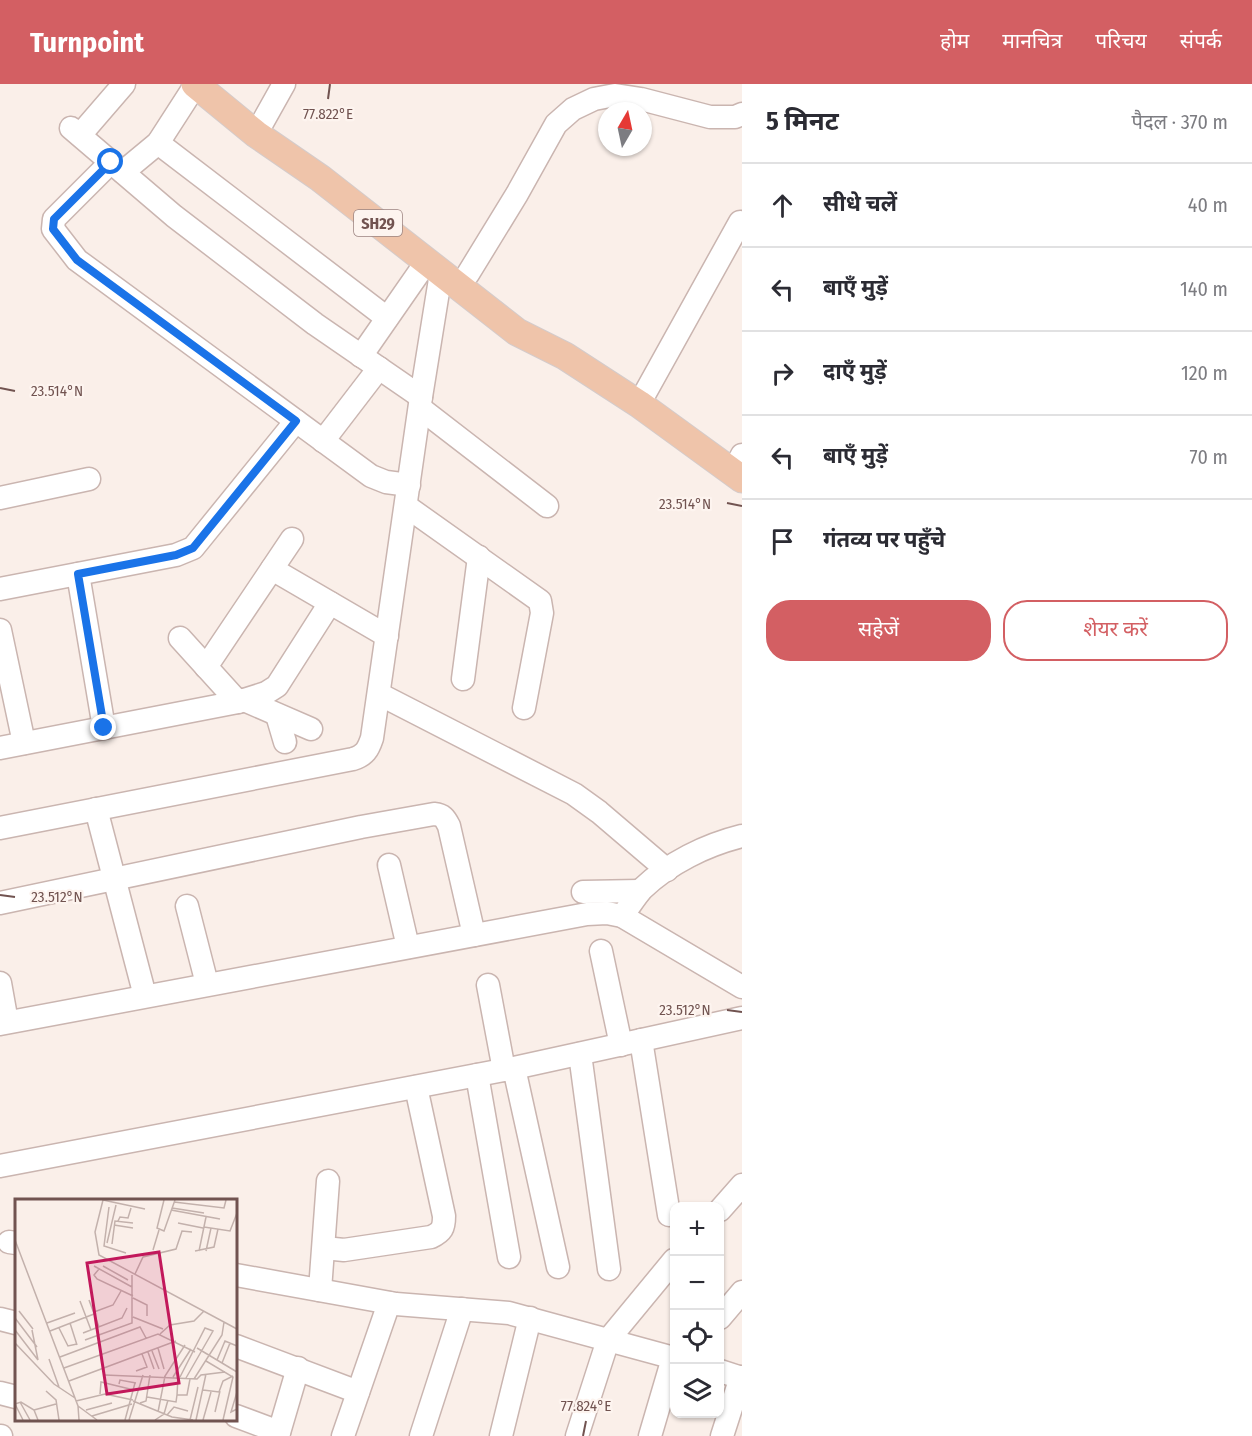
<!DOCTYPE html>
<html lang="hi">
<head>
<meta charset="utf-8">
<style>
	body { margin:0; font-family:"Fira Sans Condensed","Noto Sans Devanagari",sans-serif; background:#f2f2f3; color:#2b2b33 }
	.controls { position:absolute; right:18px; bottom:18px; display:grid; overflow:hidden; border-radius:12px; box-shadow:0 2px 4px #0004 }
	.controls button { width:54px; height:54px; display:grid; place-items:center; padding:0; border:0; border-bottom:2px solid #e1e1e2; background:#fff; color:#2b2b33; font:30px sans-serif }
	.compass { position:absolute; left:598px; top:18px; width:54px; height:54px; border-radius:50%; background:#fff; box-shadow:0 2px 4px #0004; rotate:9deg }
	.stop { position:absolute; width:18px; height:18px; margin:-14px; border:4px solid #1a73e8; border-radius:50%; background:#fff }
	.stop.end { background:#1a73e8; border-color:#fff; box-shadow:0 2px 6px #0008 }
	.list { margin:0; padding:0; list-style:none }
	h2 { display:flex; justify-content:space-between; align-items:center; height:78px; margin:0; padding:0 24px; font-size:26px }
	h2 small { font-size:20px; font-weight:400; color:#7c7c81 }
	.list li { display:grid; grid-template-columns:39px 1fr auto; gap:18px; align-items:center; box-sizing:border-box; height:84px; padding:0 24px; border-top:2px solid #e1e1e2 }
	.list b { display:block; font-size:22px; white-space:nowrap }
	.list em { font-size:20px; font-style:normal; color:#7c7c81 }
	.actions { display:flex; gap:12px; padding:18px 24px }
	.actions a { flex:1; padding:14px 0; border:2px solid #d35f63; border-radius:24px; text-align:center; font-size:21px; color:#d35f63 }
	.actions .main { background:#d35f63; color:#fff }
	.icon { flex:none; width:33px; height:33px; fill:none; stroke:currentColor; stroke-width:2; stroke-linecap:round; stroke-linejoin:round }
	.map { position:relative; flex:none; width:742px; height:1352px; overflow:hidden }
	header { display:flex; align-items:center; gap:36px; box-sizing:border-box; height:84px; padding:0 30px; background:#d35f63; color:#fff }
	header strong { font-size:28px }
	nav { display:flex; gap:33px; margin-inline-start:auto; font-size:21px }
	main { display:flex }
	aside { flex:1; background:#fff }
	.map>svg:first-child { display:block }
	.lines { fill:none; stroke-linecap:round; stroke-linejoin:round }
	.minor-casing { stroke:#cab5b0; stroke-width:25 }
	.major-casing { stroke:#d4cbca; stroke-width:29 }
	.minor { stroke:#fff; stroke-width:22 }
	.major { stroke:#efc4aa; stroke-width:27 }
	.route { stroke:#1a73e8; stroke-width:8 }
	.ticks { fill:none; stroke:#715350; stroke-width:2 }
	.labels { text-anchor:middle; stroke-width:4.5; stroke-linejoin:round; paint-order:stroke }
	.shield { fill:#fdf4ef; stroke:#9b8380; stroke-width:1.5 }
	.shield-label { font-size:16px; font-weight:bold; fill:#715350 }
	.inset-road { fill:none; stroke:#c3b1ac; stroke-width:1.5 }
	.view { fill:#c2185b; fill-opacity:0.15; stroke:#c2185b; stroke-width:3 }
	.inset-edge { fill:none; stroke:#715350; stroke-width:3 }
	.ticks-label { font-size:15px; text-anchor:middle; fill:#715350; stroke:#fdf4ef; stroke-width:4.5; stroke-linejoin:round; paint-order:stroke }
</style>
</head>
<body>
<header>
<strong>Turnpoint</strong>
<nav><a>होम</a><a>मानचित्र</a><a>परिचय</a><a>संपर्क</a></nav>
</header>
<main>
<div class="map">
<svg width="742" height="1352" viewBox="0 0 742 1352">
	<rect width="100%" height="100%" fill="#faefe9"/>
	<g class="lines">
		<g class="minor-casing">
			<g id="minor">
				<path d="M71 44 174 132 315 240 421 313"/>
				<path d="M256 50 284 0"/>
				<path d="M80 51 124 0"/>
				<path d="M158 59 387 234"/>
				<path d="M111 78 54 135 53 145 77 176 371 392 386 398 409 401"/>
				<path d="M123 88 158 59 196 0"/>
				<path d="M468 190 517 110 556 40 573 25 594 15 615 11 641 15 710 33H735L742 30"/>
				<path d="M361 272 427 177"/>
				<path d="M639 320 740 138"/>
				<path d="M420 324 547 422"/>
				<path d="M323 357 379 284"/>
				<path d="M733 388 742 371"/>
				<path d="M0 414 89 395"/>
				<path d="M406 422 540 517 542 529 524 624"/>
				<path d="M272 485 387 552"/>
				<path d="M78 490 104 644"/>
				<path d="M0 505 176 471 193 464 296 337"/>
				<path d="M0 546 24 659"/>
				<path d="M180 554 238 618"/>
				<path d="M206 583 292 455"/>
				<path d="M463 595 479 473"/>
				<path d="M379 610 574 710 599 728 667 786"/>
				<path d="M244 616 311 645"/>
				<path d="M277 631 285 658"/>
				<path d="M0 664 238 618 266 609 277 602 330 519"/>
				<path d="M96 725 145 912"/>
				<path d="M0 744 353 675C365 671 368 666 372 654L421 313 441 189"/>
				<path d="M389 781 408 863"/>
				<path d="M583 808 640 807"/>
				<path d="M0 819 361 743 434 730C443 731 445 734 449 742L474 851"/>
				<path d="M187 822 207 900"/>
				<path d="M622 832C629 823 635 813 642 805 669 779 706 761 742 752"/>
				<path d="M601 867 621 961"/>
				<path d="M0 899 7 938"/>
				<path d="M488 901 504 986"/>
				<path d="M0 940 587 830 607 829 622 832 742 903"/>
				<path d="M641 956 669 1131"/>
				<path d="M580 970 609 1185"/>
				<path d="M514 984 558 1183"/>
				<path d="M477 991 509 1173"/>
				<path d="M0 1082 514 984 742 934"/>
				<path d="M720 1126 742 1101"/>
				<path d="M9 1158 16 1159"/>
				<path d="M324 1164 344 1166 431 1153C442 1148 444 1144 444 1132L416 1003"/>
				<path d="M236 1191 396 1220 509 1229 674 1274"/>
				<path d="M320 1206 328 1097"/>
				<path d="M720 1234 742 1208"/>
				<path d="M0 1235 16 1239"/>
				<path d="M236 1262 358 1308"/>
				<path d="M720 1287 742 1294"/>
				<path d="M0 1309 16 1313"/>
				<path d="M236 1332 279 1348"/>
				<path d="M0 1352H1"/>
				<path d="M278 1352 298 1284"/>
				<path d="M343 1352 389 1219"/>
				<path d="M421 1352 462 1225"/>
				<path d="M501 1352 530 1234"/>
				<path d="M577 1352 608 1256 674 1176"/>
				<path d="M650 1352 673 1274"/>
				<path d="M722 1352 741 1293"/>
			</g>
		</g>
		<g class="major-casing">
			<path id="major" d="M195 0 256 50 320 94 517 248 565 272 639 320 742 395"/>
		</g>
		<use href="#minor" class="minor"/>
		<use href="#major" class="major"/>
	</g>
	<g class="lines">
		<path class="route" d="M104 644 78 490 176 471 193 464 296 337 77 176 53 145 54 135 111 78"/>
	</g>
	<path class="ticks" d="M328 15 330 0M0 304 15 307M727 419 742 422M0 811 15 813M727 926 742 928M583 1352 586 1337"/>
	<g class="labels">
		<rect class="shield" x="354" y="126" width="48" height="26" rx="4.5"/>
		<g class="shield-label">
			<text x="378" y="145">SH29</text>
		</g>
	</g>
	<g transform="translate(15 1115)">
		<rect width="222" height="222" fill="#faefe9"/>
		<path class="inset-road" d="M88 1 130 10M88 1 80 33 84 56 222 130M149 1 142 29 149 32 160 1M159 3 209 9 211 1M94 8 89 47 111 54M157 9 189 14M156 11 205 20M103 22 105 18 113 19 116 9M163 24 188 29M99 26 118 29M189 28 215 32 222 14M0 41 63 207 64 221M92 44 101 6M97 45 100 22 118 24M138 51 144 31M180 52 199 48 203 30M184 52 191 18M191 52 196 29M79 67 117 88M88 67 113 81M84 70 79 76 82 80 118 97M120 75 128 58 161 50 167 32 177 33M118 99 132 106V117M74 101 84 128M65 102 76 131M4 112 18 130M79 113 98 106 106 92M118 118 148 130M0 119 22 148M32 124 60 114M55 124 62 146M44 129 53 147 62 145M0 131 23 161 17 131M35 132 79 115M68 134 107 119 112 109M145 135 155 126 179 122 189 112M70 141 117 124V76M0 144 39 185 60 199M143 149 149 170M182 149 222 173M137 152 144 170M133 153 139 170M45 158 125 128 131 139M34 160 44 188M202 161 210 142 222 147M191 162 218 178 208 221M207 164 215 144M49 169 143 135 180 153M121 172 132 168 127 155M90 176 182 180 186 176 210 173M158 178 176 150M165 178 190 129 198 132 171 179M179 180 207 136 209 123M54 182 161 142M104 185 105 181 121 184M188 191 204 193 208 182 218 177M31 192 41 201 44 221M222 193 216 213 222 210M85 195 86 183 119 191M162 196 163 178M132 198 161 203 162 196H172L175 180M61 202 90 195 118 201M118 202 157 218 178 221M5 203 15 221M125 204 131 202 135 176M63 207 82 221M19 211 41 205M71 211 97 204M143 213 150 177 170 146M200 213 205 192M152 216 159 208 173 212M77 217 117 205M8 221 0 205 6 203 19 211 23 221M110 221 120 184M114 221 128 176M140 221 149 215 153 201M175 221 183 188M181 221 191 175M188 221 196 193"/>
		<path class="view" d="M144 53 164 184 92 195 72 64Z"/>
		<rect width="222" height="222" class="inset-edge"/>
	</g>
	<g class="ticks-label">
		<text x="328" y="35">77.822°E</text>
		<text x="57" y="312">23.514°N</text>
		<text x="685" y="425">23.514°N</text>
		<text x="57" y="818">23.512°N</text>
		<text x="685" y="931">23.512°N</text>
		<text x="586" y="1327">77.824°E</text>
	</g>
</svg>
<div class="controls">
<button>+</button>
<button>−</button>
<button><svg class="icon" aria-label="locate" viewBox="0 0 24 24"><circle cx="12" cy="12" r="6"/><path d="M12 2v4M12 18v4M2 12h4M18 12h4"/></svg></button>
<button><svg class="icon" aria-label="layers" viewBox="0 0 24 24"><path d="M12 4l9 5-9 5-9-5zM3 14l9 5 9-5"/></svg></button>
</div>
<svg class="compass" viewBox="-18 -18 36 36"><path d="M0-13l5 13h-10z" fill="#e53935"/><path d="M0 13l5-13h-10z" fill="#7c7c81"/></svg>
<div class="stop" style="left:111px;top:78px"></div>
<div class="stop end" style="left:104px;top:644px"></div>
</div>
<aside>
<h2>5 मिनट<small>पैदल · 370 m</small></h2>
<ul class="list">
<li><svg class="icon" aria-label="ahead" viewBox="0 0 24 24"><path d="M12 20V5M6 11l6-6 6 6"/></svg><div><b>सीधे चलें</b></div><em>40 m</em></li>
<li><svg class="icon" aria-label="left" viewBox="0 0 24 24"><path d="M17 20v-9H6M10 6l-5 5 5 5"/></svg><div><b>बाएँ मुड़ें</b></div><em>140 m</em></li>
<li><svg class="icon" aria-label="right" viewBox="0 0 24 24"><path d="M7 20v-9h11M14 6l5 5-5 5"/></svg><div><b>दाएँ मुड़ें</b></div><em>120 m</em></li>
<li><svg class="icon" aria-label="left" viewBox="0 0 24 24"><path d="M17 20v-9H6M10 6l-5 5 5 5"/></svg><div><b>बाएँ मुड़ें</b></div><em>70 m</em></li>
<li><svg class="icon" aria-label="arrive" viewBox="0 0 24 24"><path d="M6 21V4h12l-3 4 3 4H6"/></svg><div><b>गंतव्य पर पहुँचे</b></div></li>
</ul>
<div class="actions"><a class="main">सहेजें</a><a>शेयर करें</a></div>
</aside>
</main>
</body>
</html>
